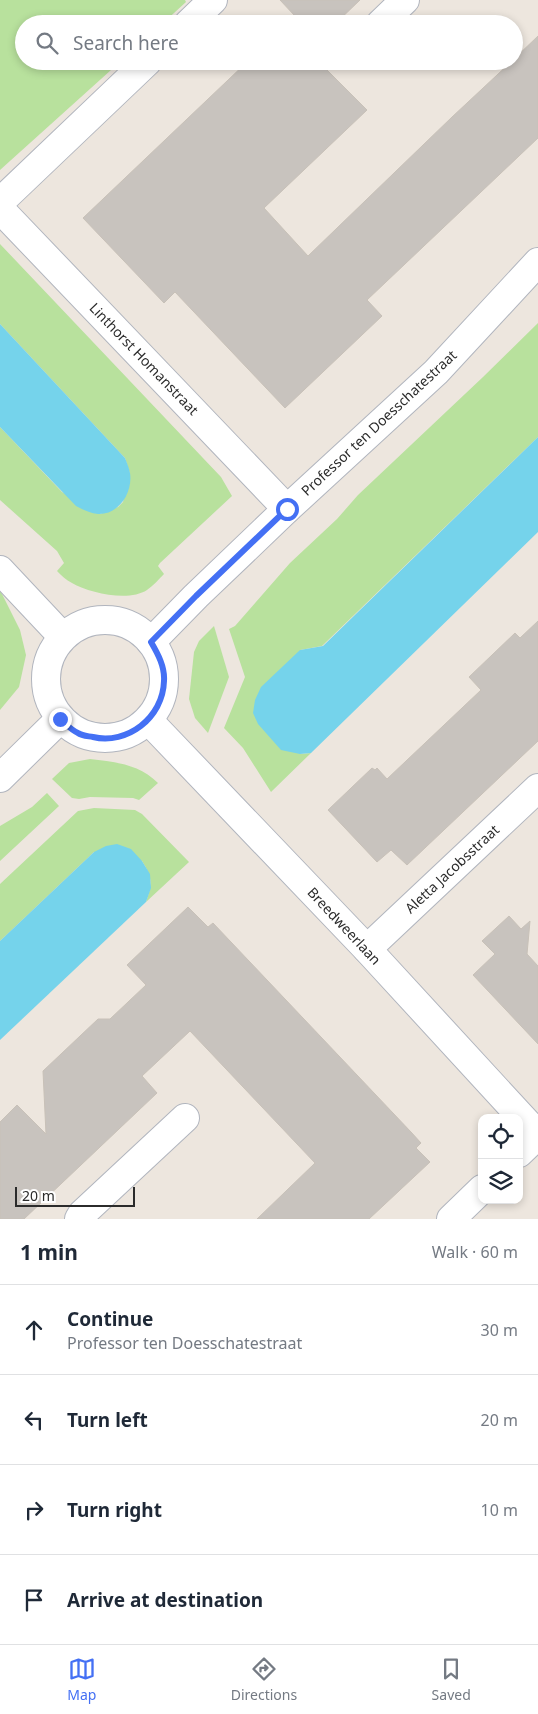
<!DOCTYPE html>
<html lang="en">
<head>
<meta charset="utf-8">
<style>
	body { margin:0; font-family:"Noto Sans",sans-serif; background:#f6f6f7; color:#1f2937 }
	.controls { position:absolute; right:15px; bottom:15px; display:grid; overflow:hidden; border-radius:10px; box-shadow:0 2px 8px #0003 }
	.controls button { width:45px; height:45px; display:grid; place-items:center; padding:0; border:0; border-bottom:1px solid #e0e1e3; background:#fff; color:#1f2937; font:25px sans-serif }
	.scale { position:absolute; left:15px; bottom:12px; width:120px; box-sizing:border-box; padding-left:5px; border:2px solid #2b2b2b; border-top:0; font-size:14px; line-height:18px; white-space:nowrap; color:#2b2b2b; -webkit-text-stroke:4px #fff; paint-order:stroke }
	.stop { position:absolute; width:15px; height:15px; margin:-11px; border:4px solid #4470f4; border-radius:50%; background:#fff }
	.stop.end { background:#4470f4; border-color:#fff; box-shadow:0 1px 5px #0008 }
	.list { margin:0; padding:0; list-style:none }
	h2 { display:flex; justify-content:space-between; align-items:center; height:65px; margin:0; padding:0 20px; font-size:21px }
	h2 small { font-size:16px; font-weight:400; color:#747a83 }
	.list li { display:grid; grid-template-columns:32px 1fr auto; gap:15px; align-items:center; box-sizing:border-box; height:90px; padding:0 20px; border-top:1px solid #e0e1e3 }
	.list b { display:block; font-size:19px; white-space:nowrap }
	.list p { margin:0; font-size:16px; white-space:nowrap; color:#747a83 }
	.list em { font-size:16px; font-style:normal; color:#747a83 }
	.icon { flex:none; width:28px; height:28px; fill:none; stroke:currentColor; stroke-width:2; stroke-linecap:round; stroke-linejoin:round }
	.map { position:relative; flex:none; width:538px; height:1219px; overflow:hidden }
	.search { position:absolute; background:#fff; box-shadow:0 2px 8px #0003; left:15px; right:15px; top:15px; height:55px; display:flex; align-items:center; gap:12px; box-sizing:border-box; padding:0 18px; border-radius:28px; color:#747a83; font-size:19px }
	.sheet { height:425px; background:#fff }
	nav { display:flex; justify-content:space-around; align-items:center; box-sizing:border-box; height:70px; border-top:1px solid #e0e1e3; background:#fff; font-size:14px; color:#747a83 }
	nav a { display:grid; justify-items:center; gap:2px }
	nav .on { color:#4470f4 }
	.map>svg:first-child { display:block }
	.green { fill:#b8e19d }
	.water { fill:#75d3eb }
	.building { fill:#c8c3be; stroke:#c8c1b8 }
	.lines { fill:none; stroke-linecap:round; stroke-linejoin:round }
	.minor-casing { stroke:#b1b5be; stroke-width:30 }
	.tertiary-casing { stroke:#b1b5be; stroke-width:30 }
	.minor { stroke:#fff; stroke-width:28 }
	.tertiary { stroke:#fff; stroke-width:28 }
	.route { stroke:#4470f4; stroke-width:6 }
	.labels { text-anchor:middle; stroke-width:4.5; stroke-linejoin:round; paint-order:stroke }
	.street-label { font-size:14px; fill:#2b2b2b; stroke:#fff }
</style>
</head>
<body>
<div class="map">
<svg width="538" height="1219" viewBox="0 0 538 1219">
	<rect width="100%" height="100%" fill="#ede6de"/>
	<g class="green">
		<path d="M0 0H185L186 2 162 24H24V61H121L0 170Z"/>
		<path d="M0 244 221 477 232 496 160 563 158 566 164 574C159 579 153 586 147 590 129 602 89 593 72 583 66 580 61 575 57 571L64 563 57 551 0 500V427L62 492 100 514 118 507 123 502 130 474 125 458 0 324Z"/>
		<path d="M538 323V437L322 646 300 650V754L311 753 271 792 243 748 224 728 245 677 229 629 235 626 290 563 337 519 358 495 483 377Z"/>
		<path d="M0 590 20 630 26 655 19 687 0 710Z"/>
		<path d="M214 626 229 677 208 733 195 718 189 699 194 652 199 641Z"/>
		<path d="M90 759C115 762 139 764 158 783L139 800 133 798 90 797 79 799 72 798 52 779 69 763Z"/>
		<path d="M47 793 59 806 0 861V826L32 807Z"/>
		<path d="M94 808 135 810 142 814 189 862 146 902C153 883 152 877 142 861L94 852 0 941V884L78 811Z"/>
	</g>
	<g class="water">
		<path d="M0 324 125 458C127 463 129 468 130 473 133 492 119 515 98 514 90 513 83 510 76 506L0 427Z"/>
		<path d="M538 437V532L311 753 300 754 281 750 258 724 253 713 255 700 261 687 300 650 323 646Z"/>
		<path d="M117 844 131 849 142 861 150 874 151 888 146 902 0 1040V941L94 852 106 846Z"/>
	</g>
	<g class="building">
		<path d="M280 0H360L335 24H288L295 16Z"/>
		<path d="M538 36V138L367 300 382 316 285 408 175 292 164 303 83 218 248 61H321L319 62 367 110 264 208 308 256 452 117 512 61H514V59Z"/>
		<path d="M538 621V741L407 865 391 850 377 862 328 810 372 768 375 770 377 768 387 779 481 690 469 677 515 633 520 638Z"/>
		<path d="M188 907 208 927 213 923 411 1132 421 1143 416 1148 430 1162 369 1219H257L315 1163 190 1031 142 1076 157 1093 24 1219H0V1122L17 1105 46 1134 43 1071 98 1019H110L146 985 127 965Z"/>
		<path d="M509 916 521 929 530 921 527 954 538 966V1044L473 975 495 954 482 941Z"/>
	</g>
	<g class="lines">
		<g class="minor-casing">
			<g id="minor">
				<path d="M188 24 213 0"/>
				<path d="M380 24 405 0"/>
				<path d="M0 202 148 61"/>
				<path d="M0 209 287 509"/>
				<path d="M148 720 367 949 538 1135"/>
				<path d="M367 949 538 788"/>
				<path d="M519 1153 538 1135"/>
				<path d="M79 1219 82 1214 185 1118"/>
				<path d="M451 1219 482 1189"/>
			</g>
		</g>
		<g class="tertiary-casing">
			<g id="tertiary">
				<path d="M0 570 62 636"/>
				<circle cx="105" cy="679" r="59"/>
				<path d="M151 642 196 596 287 509 436 372 538 262"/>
				<path d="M0 778 60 719"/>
			</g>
		</g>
		<use href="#minor" class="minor"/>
		<use href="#tertiary" class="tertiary"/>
	</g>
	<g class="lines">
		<path class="route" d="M60 719C66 724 71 730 78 733 82 736 88 736 93 737 127 745 163 718 164 681 165 667 158 654 151 642L196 596 287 509"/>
	</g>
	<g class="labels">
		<g class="street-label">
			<text transform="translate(144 359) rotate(46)" y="5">Linthorst Homanstraat</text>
			<text transform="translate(379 423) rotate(-43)" y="5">Professor ten Doesschatestraat</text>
			<text transform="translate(452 869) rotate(-43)" y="5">Aletta Jacobsstraat</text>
			<text transform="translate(344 926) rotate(47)" y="5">Breedweerlaan</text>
		</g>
	</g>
</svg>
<div class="controls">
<button><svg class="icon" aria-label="locate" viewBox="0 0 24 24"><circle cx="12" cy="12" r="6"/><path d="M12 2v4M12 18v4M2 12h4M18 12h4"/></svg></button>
<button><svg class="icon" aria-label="layers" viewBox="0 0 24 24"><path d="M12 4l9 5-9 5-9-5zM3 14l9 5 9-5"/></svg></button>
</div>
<div class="scale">20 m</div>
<div class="stop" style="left:287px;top:509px"></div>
<div class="stop end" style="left:60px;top:719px"></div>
<div class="search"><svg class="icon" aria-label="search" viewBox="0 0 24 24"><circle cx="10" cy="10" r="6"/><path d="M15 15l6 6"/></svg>Search here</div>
</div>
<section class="sheet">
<h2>1 min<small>Walk · 60 m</small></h2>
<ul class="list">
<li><svg class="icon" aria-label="ahead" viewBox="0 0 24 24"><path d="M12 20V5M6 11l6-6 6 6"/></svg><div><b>Continue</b><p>Professor ten Doesschatestraat</p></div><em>30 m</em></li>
<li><svg class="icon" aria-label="left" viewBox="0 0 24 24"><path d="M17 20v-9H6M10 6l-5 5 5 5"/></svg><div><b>Turn left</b></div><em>20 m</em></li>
<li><svg class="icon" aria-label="right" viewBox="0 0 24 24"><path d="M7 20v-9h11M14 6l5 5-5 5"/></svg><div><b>Turn right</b></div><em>10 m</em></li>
<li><svg class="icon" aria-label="arrive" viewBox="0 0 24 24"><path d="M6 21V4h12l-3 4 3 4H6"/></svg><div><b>Arrive at destination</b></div></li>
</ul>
</section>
<nav>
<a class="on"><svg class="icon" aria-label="map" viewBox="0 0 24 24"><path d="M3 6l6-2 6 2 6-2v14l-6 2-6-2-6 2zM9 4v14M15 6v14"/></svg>Map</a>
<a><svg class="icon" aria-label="directions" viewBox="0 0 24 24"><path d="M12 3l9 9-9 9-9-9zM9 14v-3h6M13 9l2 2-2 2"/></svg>Directions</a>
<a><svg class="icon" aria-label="saved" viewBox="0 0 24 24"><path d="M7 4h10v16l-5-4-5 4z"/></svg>Saved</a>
</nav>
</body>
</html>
